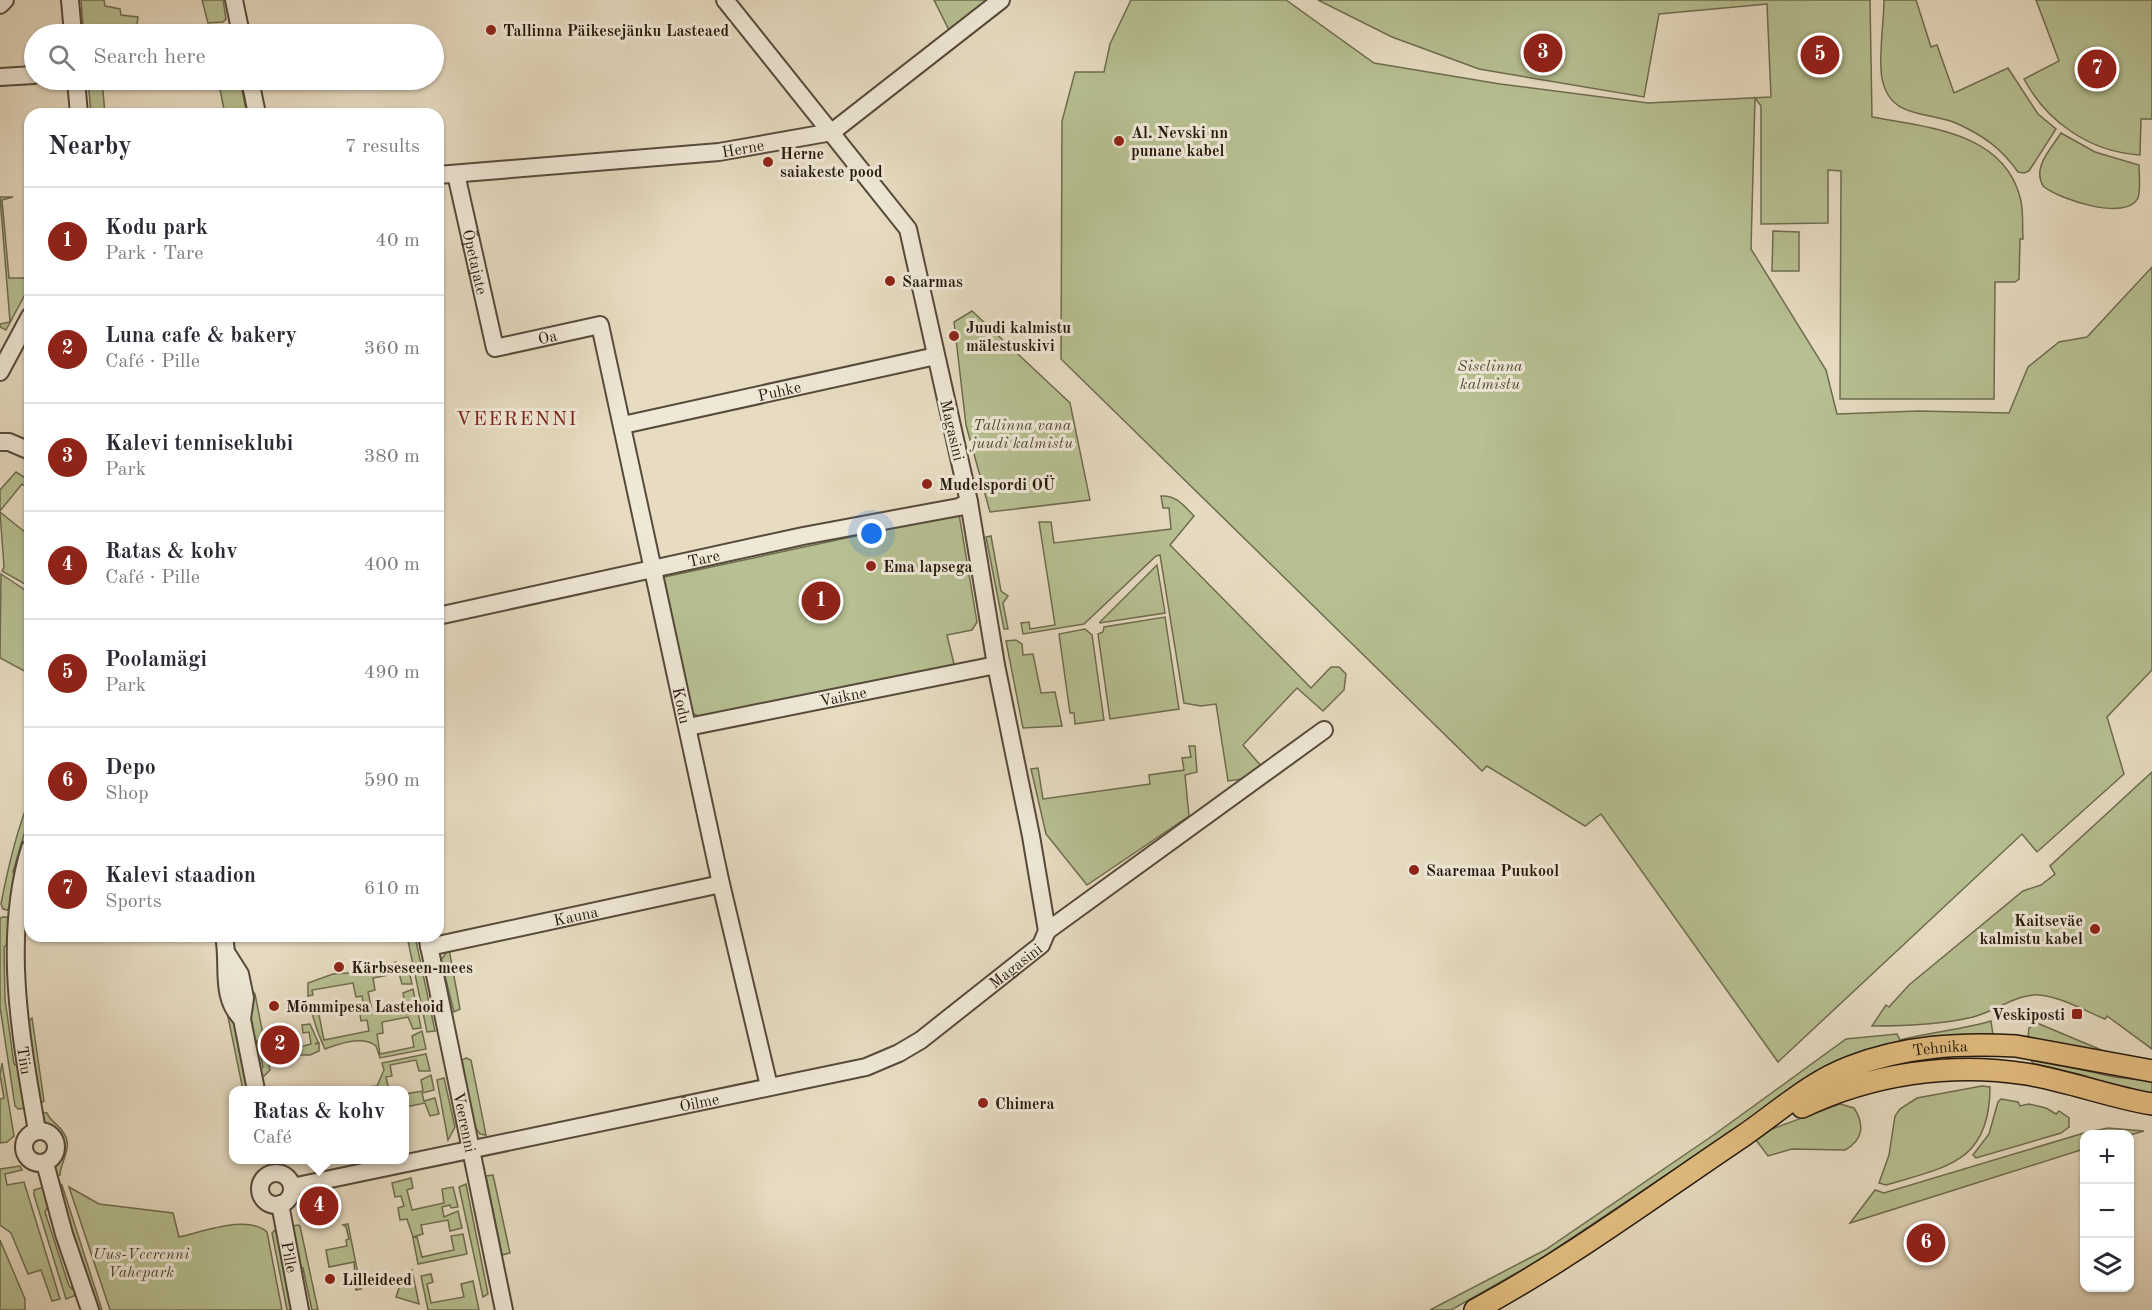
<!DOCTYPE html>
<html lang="en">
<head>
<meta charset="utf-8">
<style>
	body { margin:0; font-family:"Old Standard TT",serif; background:#f7f7f7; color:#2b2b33 }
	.controls { position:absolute; right:18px; bottom:18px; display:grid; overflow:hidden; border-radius:12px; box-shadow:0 2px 4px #0004 }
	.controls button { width:54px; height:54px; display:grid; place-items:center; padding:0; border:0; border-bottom:2px solid #e1e1e2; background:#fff; color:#2b2b33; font:30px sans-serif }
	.you { position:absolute; left:872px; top:534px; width:21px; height:21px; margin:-15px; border:4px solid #fff; border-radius:50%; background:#1a73e8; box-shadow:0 0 0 9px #1a73e833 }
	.badge { display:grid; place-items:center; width:39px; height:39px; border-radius:50%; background:#8f2418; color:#fff; font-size:20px; font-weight:700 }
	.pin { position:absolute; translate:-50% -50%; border:3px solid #fff; box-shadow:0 2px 6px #0006 }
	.popup { position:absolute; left:229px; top:1086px; width:180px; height:78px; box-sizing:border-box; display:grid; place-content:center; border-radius:12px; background:#fff; filter:drop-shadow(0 2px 4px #0005); font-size:20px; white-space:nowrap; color:#7c7c81 }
	.popup b { font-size:22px; color:#2b2b33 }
	.popup::after { content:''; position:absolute; left:50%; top:100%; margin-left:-12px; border:12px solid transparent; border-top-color:#fff }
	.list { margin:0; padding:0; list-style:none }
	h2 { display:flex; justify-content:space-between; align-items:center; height:78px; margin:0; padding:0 24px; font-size:26px }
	h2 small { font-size:20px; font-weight:400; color:#7c7c81 }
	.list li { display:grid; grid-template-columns:39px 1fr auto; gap:18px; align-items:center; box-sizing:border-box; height:108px; padding:0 24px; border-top:2px solid #e1e1e2 }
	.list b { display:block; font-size:22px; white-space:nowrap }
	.list p { margin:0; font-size:20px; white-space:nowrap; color:#7c7c81 }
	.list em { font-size:20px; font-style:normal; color:#7c7c81 }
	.icon { flex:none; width:33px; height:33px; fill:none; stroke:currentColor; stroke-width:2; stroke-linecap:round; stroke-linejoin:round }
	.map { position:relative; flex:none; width:2152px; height:1310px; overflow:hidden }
	.search { position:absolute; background:#fff; box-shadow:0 2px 4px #0004; left:24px; top:24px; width:420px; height:66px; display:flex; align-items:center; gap:15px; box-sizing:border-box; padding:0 21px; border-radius:33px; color:#7c7c81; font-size:22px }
	.panel { position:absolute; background:#fff; box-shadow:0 2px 4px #0004; left:24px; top:108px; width:420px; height:834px; border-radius:18px }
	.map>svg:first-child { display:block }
	.green { fill:#b7c092; stroke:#6e6c50; stroke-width:1.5 }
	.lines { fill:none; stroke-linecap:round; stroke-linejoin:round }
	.minor-casing { stroke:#564a3a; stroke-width:20 }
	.major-casing { stroke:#25190d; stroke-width:24 }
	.minor { stroke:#efe8d7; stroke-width:16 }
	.major { stroke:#e4be81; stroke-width:21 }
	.poi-dot { fill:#8f2418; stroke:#efe8d7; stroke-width:2 }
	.labels { text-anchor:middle; stroke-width:6; stroke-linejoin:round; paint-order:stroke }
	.poi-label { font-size:16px; font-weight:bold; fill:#25190d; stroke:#efe8d7; text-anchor:start }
	.street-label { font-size:16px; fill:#25190d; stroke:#efe8d7 }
	.park-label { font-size:16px; font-style:italic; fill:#514b35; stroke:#efe8d7 }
	.quarter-label { font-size:20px; letter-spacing:1.5px; fill:#7a1f14; stroke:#efe8d7 }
</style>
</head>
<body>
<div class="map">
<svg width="2152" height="1310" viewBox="0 0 2152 1310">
	<rect width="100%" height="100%" fill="#e7dcc2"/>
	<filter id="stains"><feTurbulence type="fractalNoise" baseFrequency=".00333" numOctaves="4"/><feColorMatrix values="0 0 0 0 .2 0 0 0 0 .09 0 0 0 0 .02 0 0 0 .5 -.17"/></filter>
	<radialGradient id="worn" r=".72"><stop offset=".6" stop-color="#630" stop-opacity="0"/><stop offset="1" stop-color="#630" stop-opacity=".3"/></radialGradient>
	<g class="green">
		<path d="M81 0H104L105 6 120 9 121 15 138 17 137 24 129 33 89 34 87 26H83Z"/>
		<path d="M202 0H223L226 19 223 22 208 23Z"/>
		<path d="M934 0H987L949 30Z"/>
		<path d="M1131 0H1286L1374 63 1500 84 1648 103 1771 97 1767 4 1659 14 1644 97 1479 69 1392 37 1318 0H1870L1872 117C1927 127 2003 132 2020 197 2024 210 2022 225 2023 239H2020L2019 279 2015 282H1995L1994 399H1840L1841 171 1828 170V223L1761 224V106L1755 98 1751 249 1826 370 1837 414 1919 411 2009 413 2028 367 2059 342 2087 337 2152 267V670L2107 717 2124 774 2037 852 2022 834 1778 1062 1601 814 1585 826 1487 766 1482 771 1061 359 1062 121 1075 72H1104L1110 44Z"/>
		<path d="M1884 0H1916L1931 47 1937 45 1954 93 2008 68 2038 114 2056 129 2029 171 2024 173 2018 172C2002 149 1984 136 1958 124 1930 111 1889 120 1882 78 1878 58 1884 22 1884 0Z"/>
		<path d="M2036 0H2152V119H2141L2140 155C2090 152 2047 122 2024 79L2059 61Z"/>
		<path d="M88 80H102L105 114H91Z"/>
		<path d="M218 80H240L247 114H225Z"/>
		<path d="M2061 133 2095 152 2139 165C2139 174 2141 189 2138 198 2127 222 2058 199 2043 186 2032 167 2051 149 2061 133Z"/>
		<path d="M0 197H13L2 200 9 278H30V285L6 330 0 327V324L10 322Z"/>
		<path d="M1773 231 1799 232V271H1772Z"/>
		<path d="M972 311 1070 403 1090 500 990 512 966 425 954 322Z"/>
		<path d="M16 472 30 481V490L22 484 0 511V490Z"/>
		<path d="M1161 496C1177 495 1184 506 1194 516L1170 545 1311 688 1331 667H1339L1346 674 1344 690 1323 711 1297 688 1243 745 1262 767 1249 778 1228 781 1216 704 1201 706 1184 703 1160 555 1156 556 1084 624 1023 634 1021 623 1029 622 1030 629 1055 625 1039 522H1051L1054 543 1171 529 1169 508H1163Z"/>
		<path d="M0 512 30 536V587L2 571 4 567Z"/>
		<path d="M959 514 977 622 972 630 947 635 955 668 700 717 692 713 664 577Z"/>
		<path d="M991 536 1001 591 1008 596 1003 603 1008 629H1004L986 537Z"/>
		<path d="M1157 565 1165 613 1100 623V622Z"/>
		<path d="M1 574 25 590 30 622V674L0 658Z"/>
		<path d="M1165 617 1179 709 1110 719 1098 634 1103 632 1104 627Z"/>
		<path d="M1085 629 1092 635 1104 720 1075 724 1074 713H1070L1059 634Z"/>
		<path d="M1016 640 1022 644 1023 655 1033 654 1041 693 1055 692 1062 726 1023 728 1006 641Z"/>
		<path d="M1189 746H1195L1197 772 1185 775 1189 816 1087 885 1046 834 1031 769 1038 768 1043 799 1150 784 1149 775 1184 770 1182 758 1191 757Z"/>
		<path d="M2152 772V1049L2107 1016 2105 1019C2085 1011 2062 997 2039 995 2018 993 1994 1012 1973 1017 1940 1025 1905 1026 1872 1026L1886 1005 1889 1007 1909 985 2023 891 2041 885 2055 874 2050 866Z"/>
		<path d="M30 798V814L13 872 17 878 12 911 3 909 1 904C8 867 16 832 30 798Z"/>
		<path d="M3 917H11L10 942 4 947 5 999 14 1064 20 1067 27 1108 18 1109 15 1106 0 1007V918Z"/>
		<path d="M407 936H415L435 1031 427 1032Z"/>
		<path d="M449 949 460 1009 454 1012 441 960Z"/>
		<path d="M396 962 410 975 412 984H402L399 973 373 978 375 990 368 992 372 1010 405 1004 403 993 413 989 416 1004 405 1006 406 1014 418 1012 421 1028 413 1029 408 1017 382 1022 383 1033 377 1034 380 1054 414 1047 412 1036 422 1031 426 1049 380 1058 376 1046C362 1035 339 1044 325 1049 319 1036 314 1023 311 1008L318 1010 324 1040 369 1031 367 1020 361 1021 359 1008 364 1007 362 996 356 997 353 983 312 990 313 995 308 996V983L333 974 365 972 376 966Z"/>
		<path d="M251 989 255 994 270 1070 264 1076 258 1072 263 1067 257 1041 251 1037 248 1019Z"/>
		<path d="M232 1016 234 1018 249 1090H243L228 1017Z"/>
		<path d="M32 1018 44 1101 39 1105 28 1022Z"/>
		<path d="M1991 1021 1993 1035 1947 1036 1900 1042 1801 1085 1534 1263 1451 1310H1430L1545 1250 1715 1134 1846 1039 1897 1034 1900 1040C1930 1032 1961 1030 1991 1021Z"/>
		<path d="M2037 1023 2099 1049 2105 1052 2028 1038 2029 1028Z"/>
		<path d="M310 1024 318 1042 315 1044 319 1043V1051L310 1055H281V1052L311 1044 309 1032 303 1033 302 1025Z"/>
		<path d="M426 1054 430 1071H419L416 1060 390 1065 392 1076 386 1077 389 1090 383 1088 381 1090H341L377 1086 384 1070 382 1063Z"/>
		<path d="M466 1058 471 1060 486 1135 480 1134 474 1126 462 1060Z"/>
		<path d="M2030 1058 2114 1077 2152 1081V1096L2035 1067Z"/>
		<path d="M2 1063 14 1136 7 1142 0 1143V1099L4 1098 0 1075Z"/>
		<path d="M431 1075 434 1090 422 1093 424 1101 435 1098 439 1114 430 1116 425 1103 405 1107V1094L423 1091 421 1080Z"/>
		<path d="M444 1078 455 1127 448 1140 437 1080Z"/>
		<path d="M1982 1086 1990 1087C1990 1163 1946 1167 1886 1185L1879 1183 1889 1155 1895 1116 1900 1109 1917 1098Z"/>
		<path d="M2001 1099 2018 1102 2020 1106 2029 1104 2046 1108 2056 1114 2059 1111 2069 1118V1127L2061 1133 1976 1158 1973 1155 1989 1134 1998 1102Z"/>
		<path d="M1840 1104 1854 1108C1865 1125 1863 1140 1845 1150L1792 1149 1768 1156 1756 1140 1772 1129Z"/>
		<path d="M40 1112 47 1113C50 1121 58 1124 63 1132 74 1147 61 1159 60 1175L54 1178C53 1163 62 1155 61 1141L44 1122Z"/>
		<path d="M2108 1128 2144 1131 2130 1135 2084 1134V1149L1850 1223 1875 1190 1884 1193 2084 1133Z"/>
		<path d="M20 1166 22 1170 5 1174 7 1185 24 1182 60 1299 52 1301 41 1270 28 1274 11 1233 0 1225V1169Z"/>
		<path d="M493 1175 510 1253 502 1255 486 1176Z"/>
		<path d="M411 1178 413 1188 407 1190 412 1210 444 1203 442 1189 453 1187 458 1207 451 1208 450 1205 442 1207 444 1217 458 1211 462 1228 450 1231 448 1220 421 1225 423 1234 413 1237 407 1219 400 1220 398 1208 404 1206 401 1196 395 1197 392 1183Z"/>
		<path d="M58 1183 62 1185 102 1310H96L84 1278Z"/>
		<path d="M466 1184 488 1294 483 1297 459 1187Z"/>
		<path d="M44 1187 49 1205 45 1212 69 1286 76 1292 74 1296 66 1299 34 1195V1190Z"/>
		<path d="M69 1187 99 1204 173 1213 179 1237C203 1232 247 1214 267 1232L282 1310H110Z"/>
		<path d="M348 1224 361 1289 356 1290 354 1262 329 1267 326 1250 347 1246 346 1240 349 1239 346 1227 343 1225Z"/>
		<path d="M298 1225 300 1226 318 1310H312L303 1268 297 1264 292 1226Z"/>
		<path d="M276 1229 278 1233 294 1310H287L272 1233Z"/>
		<path d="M463 1234 467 1254 418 1264 413 1238 417 1237 422 1257 454 1250 451 1236Z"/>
		<path d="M0 1240 25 1299V1310H0Z"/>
		<path d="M412 1270 419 1304 396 1297 399 1288Z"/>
		<path d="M431 1274 433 1282 427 1284 431 1303 464 1297 461 1284 473 1281 479 1310H428L421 1276Z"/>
	</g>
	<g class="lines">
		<g class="minor-casing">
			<g id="minor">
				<path d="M70 0 73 34"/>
				<path d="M234 0 241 34"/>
				<path d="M0 5 5 0"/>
				<path d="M0 77 34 75"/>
				<path d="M76 80 79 114"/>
				<path d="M250 80 257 114"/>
				<path id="s1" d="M456 174 495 348 600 325 721 884 769 1086"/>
				<path id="s2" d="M438 175 719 152 832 132 1001 0"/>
				<path d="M0 372 30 316"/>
				<path id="s3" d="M623 425 936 356"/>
				<path d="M0 442H9L30 451"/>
				<path id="s4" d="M438 616 803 536 959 507 969 502"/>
				<path id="s5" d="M688 727 996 665"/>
				<path id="s6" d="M30 848C2 939 21 1039 37 1131"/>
				<path d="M1047 931 1324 730"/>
				<path d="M224 936C230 965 219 996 242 1019"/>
				<path id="s7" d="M427 936 504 1310"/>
				<path id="s8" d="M429 947 721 884"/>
				<path d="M228 955 240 974 245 998 242 1019 256 1090"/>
				<circle cx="40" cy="1147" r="16"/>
				<path d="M45 1163 64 1234 90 1310"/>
				<circle cx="276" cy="1189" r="16"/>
				<path id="s9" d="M292 1187 866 1067 899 1053 921 1040 1041 945 1047 931 1031 836 996 665 969 502 908 229 725 0"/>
				<path id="s10" d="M280 1204 300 1310"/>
			</g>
		</g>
		<g class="major-casing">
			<g id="major">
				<path d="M1802 1107C1871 1074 1951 1062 2026 1074 2069 1081 2110 1097 2152 1104"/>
				<path id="s11" d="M1475 1310C1568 1260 1655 1195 1743 1136 1778 1112 1810 1082 1850 1067 1904 1046 1959 1043 2016 1046L2152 1071"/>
			</g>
		</g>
		<use href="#minor" class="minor"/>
		<use href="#major" class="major"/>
	</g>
	<g class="poi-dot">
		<circle cx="491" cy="30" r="6"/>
		<circle cx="1119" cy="141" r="6"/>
		<circle cx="768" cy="162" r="6"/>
		<circle cx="890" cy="281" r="6"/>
		<circle cx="954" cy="336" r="6"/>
		<circle cx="927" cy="484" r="6"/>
		<circle cx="871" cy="566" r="6"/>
		<circle cx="1414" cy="870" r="6"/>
		<circle cx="2095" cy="929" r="6"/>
		<circle cx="339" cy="967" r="6"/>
		<circle cx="274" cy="1006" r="6"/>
		<rect x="2071" y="1008" width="12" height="12" rx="3"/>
		<circle cx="983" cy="1103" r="6"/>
		<circle cx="330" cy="1279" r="6"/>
	</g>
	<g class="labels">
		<g class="poi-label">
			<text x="503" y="36">Tallinna Päikesejänku Lasteaed</text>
			<text x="1131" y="138">Al. Nevski nn<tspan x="1131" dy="18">punane kabel</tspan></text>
			<text x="780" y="159">Herne<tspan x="780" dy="18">saiakeste pood</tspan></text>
			<text x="902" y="287">Saarmas</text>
			<text x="966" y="333">Juudi kalmistu<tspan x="966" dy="18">mälestuskivi</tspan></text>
			<text x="939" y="490">Mudelspordi OÜ</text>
			<text x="883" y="572">Ema lapsega</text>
			<text x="1426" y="876">Saaremaa Puukool</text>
			<text x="2083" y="926" text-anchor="end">Kaitseväe<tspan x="2083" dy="18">kalmistu kabel</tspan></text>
			<text x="351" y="973">Kärbseseen-mees</text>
			<text x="286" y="1012">Mõmmipesa Lastehoid</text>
			<text x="2065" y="1020" text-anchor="end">Veskiposti</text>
			<text x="995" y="1109">Chimera</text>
			<text x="342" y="1285">Lilleideed</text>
		</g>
		<g class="street-label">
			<text dy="6" stroke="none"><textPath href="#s2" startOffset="306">Herne</textPath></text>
			<text dy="6" stroke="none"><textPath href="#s1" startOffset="90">Õpetajate</textPath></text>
			<text dy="6" stroke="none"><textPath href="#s1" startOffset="232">Oa</textPath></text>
			<text dy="6" stroke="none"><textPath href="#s3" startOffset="160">Puhke</textPath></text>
			<text transform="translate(953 430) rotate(77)" y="6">Magasini</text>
			<text dy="6" stroke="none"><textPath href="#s4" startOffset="272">Tare</textPath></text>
			<text dy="6" stroke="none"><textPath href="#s5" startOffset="158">Vaikne</textPath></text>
			<text dy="6" stroke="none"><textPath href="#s1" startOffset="675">Kodu</textPath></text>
			<text dy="6" stroke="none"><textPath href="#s8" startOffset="150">Kauna</textPath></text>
			<text dy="6" stroke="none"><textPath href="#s9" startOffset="768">Magasini</textPath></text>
			<text dy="6" stroke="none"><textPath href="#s11" startOffset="540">Tehnika</textPath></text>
			<text dy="6" stroke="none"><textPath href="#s6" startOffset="214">Tiiu</textPath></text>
			<text dy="6" stroke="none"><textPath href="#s9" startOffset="416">Õilme</textPath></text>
			<text dy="6" stroke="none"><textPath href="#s7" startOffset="190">Veerenni</textPath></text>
			<text dy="6" stroke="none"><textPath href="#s10" startOffset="54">Pille</textPath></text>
		</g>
		<g class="park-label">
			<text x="1490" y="371">Siselinna<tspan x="1490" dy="18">kalmistu</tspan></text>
			<text x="1022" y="430">Tallinna vana<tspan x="1022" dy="18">juudi kalmistu</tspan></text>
			<text x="141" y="1259">Uus-Veerenni<tspan x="141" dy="18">Vahepark</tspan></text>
		</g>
		<g class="quarter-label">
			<text x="517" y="425">VEERENNI</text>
		</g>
	</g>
	<rect width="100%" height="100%" filter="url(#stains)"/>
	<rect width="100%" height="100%" fill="url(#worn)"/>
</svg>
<div class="controls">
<button>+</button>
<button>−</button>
<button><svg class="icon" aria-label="layers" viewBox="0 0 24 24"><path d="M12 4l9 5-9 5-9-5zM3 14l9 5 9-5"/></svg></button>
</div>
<div class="you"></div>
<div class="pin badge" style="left:821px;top:601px">1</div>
<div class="pin badge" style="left:280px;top:1045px">2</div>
<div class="pin badge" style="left:1543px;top:53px">3</div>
<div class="pin badge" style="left:319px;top:1206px">4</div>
<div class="popup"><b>Ratas &amp; kohv</b>Café</div>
<div class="pin badge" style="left:1820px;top:55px">5</div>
<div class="pin badge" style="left:1926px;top:1243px">6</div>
<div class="pin badge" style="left:2097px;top:69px">7</div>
<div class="search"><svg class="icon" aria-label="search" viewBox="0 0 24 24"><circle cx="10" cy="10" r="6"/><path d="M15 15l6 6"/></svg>Search here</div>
<section class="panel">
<h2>Nearby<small>7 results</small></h2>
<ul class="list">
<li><span class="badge">1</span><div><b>Kodu park</b><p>Park · Tare</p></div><em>40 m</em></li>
<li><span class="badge">2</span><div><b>Luna cafe &amp; bakery</b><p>Café · Pille</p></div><em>360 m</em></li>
<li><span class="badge">3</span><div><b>Kalevi tenniseklubi</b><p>Park</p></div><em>380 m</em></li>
<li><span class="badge">4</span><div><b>Ratas &amp; kohv</b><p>Café · Pille</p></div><em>400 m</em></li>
<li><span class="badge">5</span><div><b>Poolamägi</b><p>Park</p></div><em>490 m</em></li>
<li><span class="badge">6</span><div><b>Depo</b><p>Shop</p></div><em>590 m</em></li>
<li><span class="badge">7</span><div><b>Kalevi staadion</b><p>Sports</p></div><em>610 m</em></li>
</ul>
</section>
</div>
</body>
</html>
